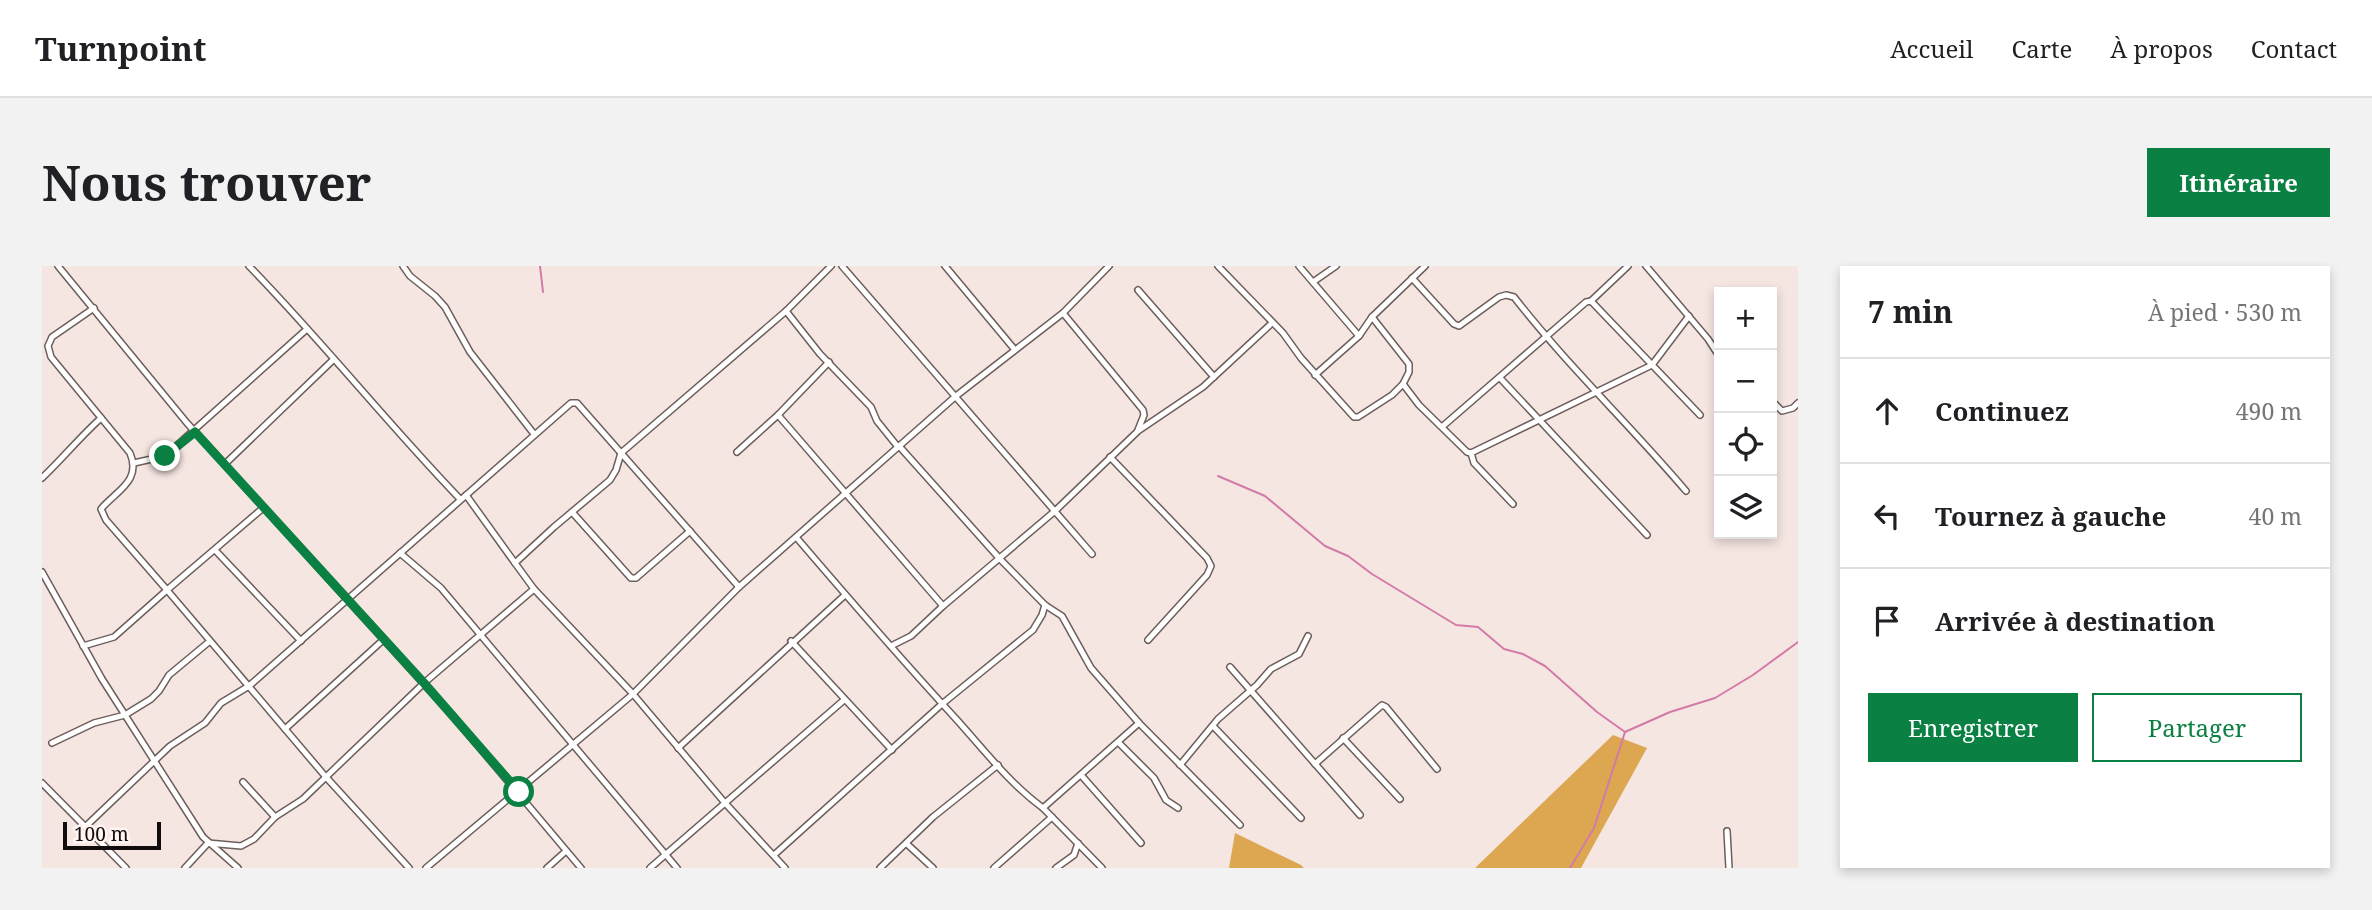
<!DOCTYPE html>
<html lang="fr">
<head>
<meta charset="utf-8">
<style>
	body { margin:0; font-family:"Noto Serif",serif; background:#f2f2f2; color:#202124 }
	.controls { position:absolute; right:21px; top:21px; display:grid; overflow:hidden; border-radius:0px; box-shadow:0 4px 10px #0003 }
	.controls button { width:63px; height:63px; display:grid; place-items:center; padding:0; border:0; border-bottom:2px solid #e0e0e0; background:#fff; color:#202124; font:35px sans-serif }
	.scale { position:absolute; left:21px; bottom:18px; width:98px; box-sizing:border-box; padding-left:7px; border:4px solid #120d0c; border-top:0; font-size:19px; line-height:24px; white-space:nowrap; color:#120d0c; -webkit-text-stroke:5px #fff4f2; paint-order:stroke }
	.stop { position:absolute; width:21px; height:21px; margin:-16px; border:5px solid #0b8043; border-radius:50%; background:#fff }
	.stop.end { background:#0b8043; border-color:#fff; box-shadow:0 2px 7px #0008 }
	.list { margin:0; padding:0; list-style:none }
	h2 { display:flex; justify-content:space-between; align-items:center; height:91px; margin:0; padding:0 28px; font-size:30px }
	h2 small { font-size:23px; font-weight:400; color:#757577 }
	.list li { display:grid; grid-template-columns:46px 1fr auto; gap:21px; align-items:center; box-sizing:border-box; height:105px; padding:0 28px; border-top:2px solid #e0e0e0 }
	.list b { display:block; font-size:26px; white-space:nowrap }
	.list em { font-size:23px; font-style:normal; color:#757577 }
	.actions { display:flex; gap:14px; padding:21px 28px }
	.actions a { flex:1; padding:16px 0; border:2px solid #0b8043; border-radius:0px; text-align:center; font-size:24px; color:#0b8043 }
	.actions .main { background:#0b8043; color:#fff }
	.icon { flex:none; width:38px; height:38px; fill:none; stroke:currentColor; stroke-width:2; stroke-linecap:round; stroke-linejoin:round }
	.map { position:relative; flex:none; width:1756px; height:602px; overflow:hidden; border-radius:0px }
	header { display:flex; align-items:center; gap:42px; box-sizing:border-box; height:98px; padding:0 35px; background:#fff; border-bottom:2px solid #e0e0e0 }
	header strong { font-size:33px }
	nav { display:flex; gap:38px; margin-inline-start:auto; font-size:24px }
	.intro { display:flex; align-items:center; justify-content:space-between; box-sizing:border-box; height:168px; padding:0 42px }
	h1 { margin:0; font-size:49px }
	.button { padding:18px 32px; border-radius:0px; background:#0b8043; color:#fff; font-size:24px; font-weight:700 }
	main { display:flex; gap:42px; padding:0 42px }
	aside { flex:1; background:#fff; border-radius:0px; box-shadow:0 4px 10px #0003 }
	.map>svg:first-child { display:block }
	.forest { fill:#dca750 }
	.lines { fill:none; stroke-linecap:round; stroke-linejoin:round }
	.stream { stroke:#d27ba8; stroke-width:2 }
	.street-casing { stroke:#6c5e5b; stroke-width:8 }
	.street { stroke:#fff; stroke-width:5 }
	.route { stroke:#0b8043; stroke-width:9 }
</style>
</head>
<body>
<header>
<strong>Turnpoint</strong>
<nav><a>Accueil</a><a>Carte</a><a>À propos</a><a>Contact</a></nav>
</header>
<div class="intro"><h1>Nous trouver</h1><a class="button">Itinéraire</a></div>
<main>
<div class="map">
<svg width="1756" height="602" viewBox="0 0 1756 602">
	<rect width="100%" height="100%" fill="#f6e6e2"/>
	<g class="forest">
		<path d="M1571 469 1605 482 1539 602H1433Z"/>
		<path d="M1193 567 1259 599 1262 602H1187Z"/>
	</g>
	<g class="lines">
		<g class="stream">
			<path d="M498 0 501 26"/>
			<path d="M1176 210 1223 230 1283 280 1306 290 1330 308 1414 359 1436 361 1462 383 1481 388 1503 400 1555 446 1583 466"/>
			<path d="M1528 602 1552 562 1583 466 1628 446 1673 432 1711 409 1756 376"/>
		</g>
		<g class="street-casing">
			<g id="street">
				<path d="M16 0 145 157 410 449 539 602"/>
				<path d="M207 0C280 75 345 157 418 233"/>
				<path d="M361 0 368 10 393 30 403 41 428 86 492 168"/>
				<path d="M800 0 1050 288"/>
				<path d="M903 0 973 84"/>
				<path d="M1176 0 1241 67 1259 92 1312 151H1316L1350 129 1361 118 1377 139 1425 186 1429 187 1610 99 1647 50"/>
				<path d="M1257 0 1317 70 1330 51 1367 98V106L1361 118"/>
				<path d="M1604 0 1666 73 1677 90"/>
				<path d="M1370 12 1412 58 1417 60 1457 31 1464 29 1472 31C1525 99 1588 159 1644 225"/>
				<path d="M1271 16 1294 0"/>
				<path d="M1096 24 1172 111"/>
				<path d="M1549 35 1586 0"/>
				<path d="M744 45 778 88 829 141 835 155 856 181"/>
				<path d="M1021 47 1101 144 1102 149 1096 164"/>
				<path d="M1330 51 1383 0"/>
				<path d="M787 96 736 149 901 340"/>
				<path d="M1273 109 1317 70"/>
				<path d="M1458 112 1605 269"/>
				<path d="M1730 135 1740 145 1751 142 1756 137"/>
				<path d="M1401 160 1544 36 1549 35 1658 149"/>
				<path d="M857 180 958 293 1003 339 1020 350 1049 402 1097 457 1198 559"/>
				<path d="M695 186 736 149"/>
				<path d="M1429 187 1432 197 1471 238"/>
				<path d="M1068 191 1165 292 1169 300 1165 309 1106 374"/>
				<path d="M92 197 123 190 265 63"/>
				<path d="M183 198 292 93"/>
				<path d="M0 212C21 192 38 171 59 152"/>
				<path d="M424 229 473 297"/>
				<path d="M221 242 125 324 283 510 367 602"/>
				<path d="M530 246 589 312H594L648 265"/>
				<path d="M754 271C807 333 860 394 915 454 942 484 968 518 1001 542"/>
				<path d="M173 284 259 375"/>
				<path d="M358 287 399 322 635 602"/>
				<path d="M0 306 60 413 161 571 196 602"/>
				<path d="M749 375 850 484"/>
				<path d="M41 380 72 371 125 324 64 254 59 243C74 225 100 215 88 187L9 91 6 80 10 71 52 42"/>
				<path d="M849 380 869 370 901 340 1013 245 1096 165 1161 121 1230 57"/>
				<path d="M1188 401 1318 549"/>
				<path d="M1171 460 1259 552"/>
				<path d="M243 463 341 374"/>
				<path d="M1301 472 1358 533"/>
				<path d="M10 477 52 457 83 449 109 433 117 425 127 409 168 375"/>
				<path d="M1077 477 1112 512 1124 534 1136 542"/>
				<path d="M636 482 803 329"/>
				<path d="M1273 498 1340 439 1344 441 1395 503"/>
				<path d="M1138 499 1176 453 1215 419 1229 403 1257 388 1266 370"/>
				<path d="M1039 509 1099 577"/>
				<path d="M201 516 233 551"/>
				<path d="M0 517 84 602"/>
				<path d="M43 561 128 480 163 457 179 437 207 420 529 137H535L697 321"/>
				<path d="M1685 565 1687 602"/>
				<path d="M865 578 891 602"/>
				<path d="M732 589 900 438 991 364 1000 349 1003 339"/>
				<path d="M143 602 166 577 199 580 212 573 233 551 261 533 382 417 492 323 473 297 512 261 568 214 574 204 579 187 744 45 789 0"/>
				<path d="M384 602 591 428 492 323"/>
				<path d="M505 602 524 585"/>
				<path d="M608 602 802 434"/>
				<path d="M743 602 683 537 591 428 697 321 914 130 1021 47 1067 0"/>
				<path d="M838 602 891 551 956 499"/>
				<path d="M952 602 1010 551"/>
				<path d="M1014 602 1032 589 1036 577"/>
				<path d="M1060 602 1001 542 1097 457"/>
			</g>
		</g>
		<use href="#street" class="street"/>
	</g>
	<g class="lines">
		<path class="route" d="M123 190 153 166 382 417 477 526"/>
	</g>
</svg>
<div class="controls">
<button>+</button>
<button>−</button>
<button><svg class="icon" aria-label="locate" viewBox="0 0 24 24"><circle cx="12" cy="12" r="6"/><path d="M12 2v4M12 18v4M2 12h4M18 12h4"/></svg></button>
<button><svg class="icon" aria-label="layers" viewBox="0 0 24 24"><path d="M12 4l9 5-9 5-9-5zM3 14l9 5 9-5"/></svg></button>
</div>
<div class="scale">100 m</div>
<div class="stop" style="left:477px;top:526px"></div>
<div class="stop end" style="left:123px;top:190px"></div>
</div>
<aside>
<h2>7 min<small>À pied · 530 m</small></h2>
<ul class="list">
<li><svg class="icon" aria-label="ahead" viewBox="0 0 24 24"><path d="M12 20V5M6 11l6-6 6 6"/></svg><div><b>Continuez</b></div><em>490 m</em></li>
<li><svg class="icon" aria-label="left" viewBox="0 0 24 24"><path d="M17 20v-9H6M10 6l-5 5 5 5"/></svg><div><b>Tournez à gauche</b></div><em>40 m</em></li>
<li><svg class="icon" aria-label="arrive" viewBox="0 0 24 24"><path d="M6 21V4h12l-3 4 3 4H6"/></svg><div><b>Arrivée à destination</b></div></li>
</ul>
<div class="actions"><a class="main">Enregistrer</a><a>Partager</a></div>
</aside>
</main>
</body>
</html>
